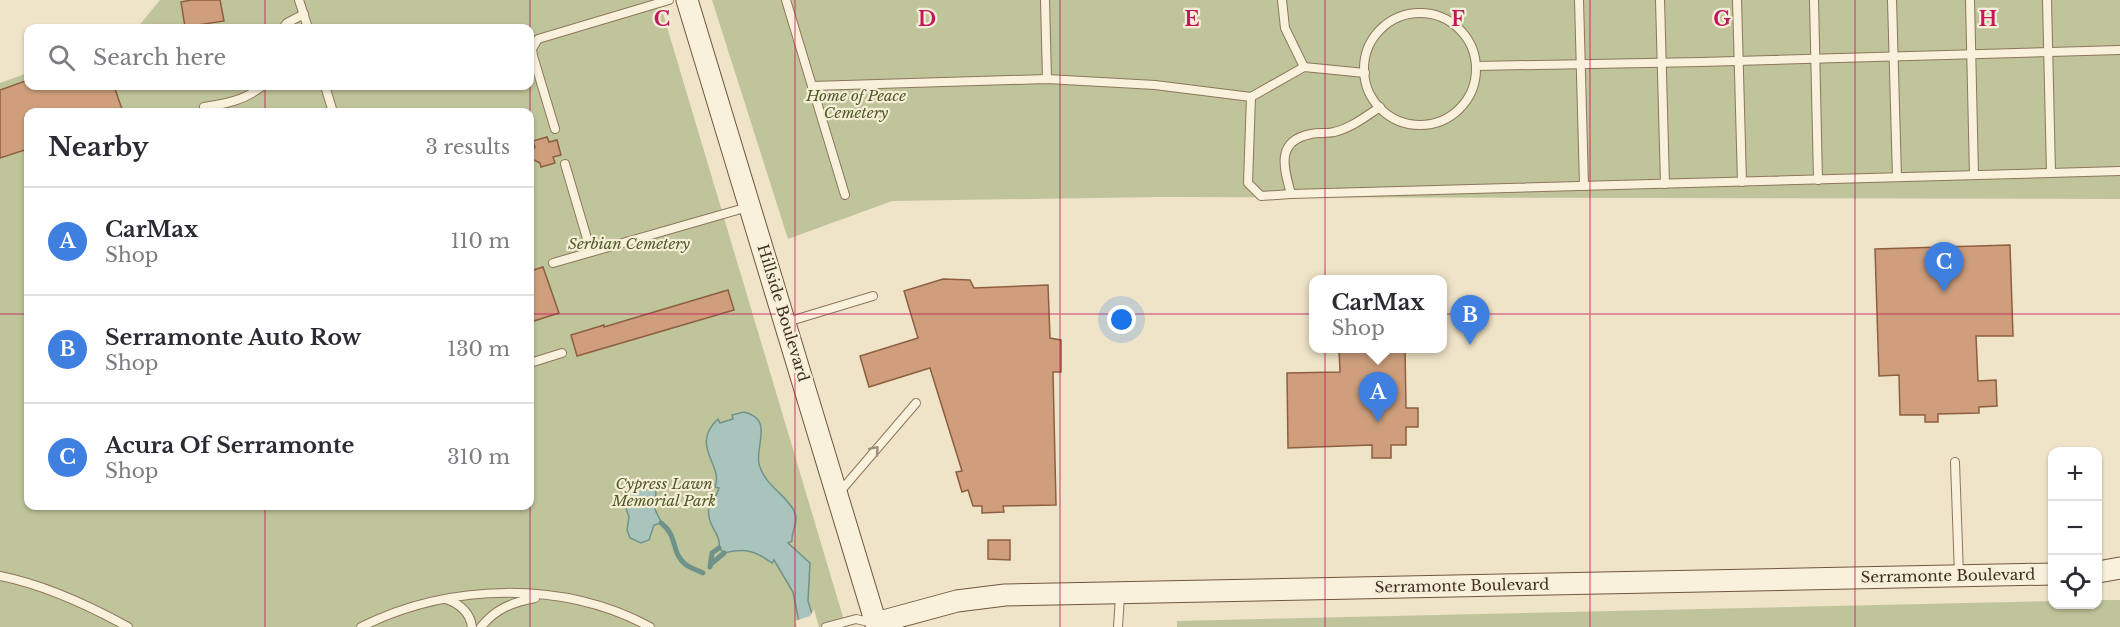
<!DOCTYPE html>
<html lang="en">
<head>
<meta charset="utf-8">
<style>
	body { margin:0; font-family:"Libre Baskerville",serif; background:#f7f7f7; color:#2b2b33 }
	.controls { position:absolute; right:18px; bottom:18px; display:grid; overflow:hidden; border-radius:12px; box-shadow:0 2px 4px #0004 }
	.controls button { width:54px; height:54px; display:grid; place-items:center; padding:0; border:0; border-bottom:2px solid #e1e1e2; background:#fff; color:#2b2b33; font:30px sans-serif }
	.you { position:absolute; left:1122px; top:320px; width:21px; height:21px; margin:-15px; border:4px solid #fff; border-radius:50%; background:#1a73e8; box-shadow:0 0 0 9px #1a73e833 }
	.badge { display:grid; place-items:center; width:39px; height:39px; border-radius:50%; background:#9e2a2b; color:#fff; font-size:20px; font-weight:700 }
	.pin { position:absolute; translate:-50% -50px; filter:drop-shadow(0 2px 3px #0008) }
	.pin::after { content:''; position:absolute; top:32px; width:21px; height:18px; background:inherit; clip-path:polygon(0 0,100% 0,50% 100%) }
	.popup { position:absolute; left:1309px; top:275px; width:138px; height:78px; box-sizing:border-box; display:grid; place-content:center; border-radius:12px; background:#fff; filter:drop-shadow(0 2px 4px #0005); font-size:20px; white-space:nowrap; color:#7c7c81 }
	.popup b { font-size:22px; color:#2b2b33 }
	.popup::after { content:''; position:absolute; left:50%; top:100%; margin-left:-12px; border:12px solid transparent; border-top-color:#fff }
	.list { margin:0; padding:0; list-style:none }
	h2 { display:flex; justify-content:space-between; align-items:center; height:78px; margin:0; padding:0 24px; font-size:26px }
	h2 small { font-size:20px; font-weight:400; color:#7c7c81 }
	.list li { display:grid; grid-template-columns:39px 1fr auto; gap:18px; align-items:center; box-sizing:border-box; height:108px; padding:0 24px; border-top:2px solid #e1e1e2 }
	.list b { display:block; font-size:22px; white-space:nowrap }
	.list p { margin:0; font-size:20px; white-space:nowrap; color:#7c7c81 }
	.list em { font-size:20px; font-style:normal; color:#7c7c81 }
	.icon { flex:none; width:33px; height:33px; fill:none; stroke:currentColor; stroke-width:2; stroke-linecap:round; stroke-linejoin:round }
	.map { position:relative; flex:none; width:2120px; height:627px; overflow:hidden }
	.search { position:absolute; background:#fff; box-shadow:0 2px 4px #0004; left:24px; top:24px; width:510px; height:66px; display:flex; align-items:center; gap:15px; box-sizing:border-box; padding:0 21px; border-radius:12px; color:#7c7c81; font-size:22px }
	.panel { position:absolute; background:#fff; box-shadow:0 2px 4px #0004; left:24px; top:108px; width:510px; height:402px; border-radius:12px }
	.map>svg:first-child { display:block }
	.cemetery { fill:#bfc49a; fill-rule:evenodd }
	.water { fill:#a9c4bc; stroke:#6f938a; stroke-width:1.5 }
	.pier { fill:#f0e4c8 }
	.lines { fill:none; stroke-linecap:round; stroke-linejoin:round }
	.stream { stroke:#6f938a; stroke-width:5 }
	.building { fill:#cf9f7d; stroke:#8d5f41; stroke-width:1.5 }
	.lane-casing { stroke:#8d765c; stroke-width:10 }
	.secondary-casing { stroke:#6f573f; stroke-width:23 }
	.lane { stroke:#faf1dc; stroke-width:8 }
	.secondary { stroke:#faf1dc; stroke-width:21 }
	.oneway { stroke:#9c907e }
	.grid { fill:none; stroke:#c2185b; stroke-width:1.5; stroke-opacity:0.55 }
	.labels { text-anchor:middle; stroke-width:4.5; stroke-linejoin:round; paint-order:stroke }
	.park-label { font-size:15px; font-style:italic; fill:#4d5a26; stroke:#f7eed8 }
	.street-label { font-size:15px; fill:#3d2e20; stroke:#f7eed8 }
	.grid-label { font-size:20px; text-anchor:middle; font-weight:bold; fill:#c2185b; stroke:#f7eed8; stroke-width:4.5; stroke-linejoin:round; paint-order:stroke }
</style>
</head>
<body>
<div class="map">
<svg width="2120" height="627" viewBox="0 0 2120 627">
	<rect width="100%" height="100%" fill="#f0e4c8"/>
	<g class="cemetery">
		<path d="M160 0H659L846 627H0V83L28 73V86H530V28H137ZM28 112H530V506H28Z"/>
		<path d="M712 0H2120V199L1158 197 892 201 788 239Z"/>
		<path d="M2098 600H2120V627H1177V621L2052 601V604H2098Z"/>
	</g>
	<g class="water">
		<path d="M744 412C774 419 755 445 759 464 765 487 788 495 795 513 799 523 791 531 792 541L788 543 810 563 808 601 816 627H800L793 592 774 560 772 563C754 550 745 548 724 553L719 548C722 532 703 526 710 500L714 501 719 488 715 487C724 465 689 446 718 419L720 423 733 419 732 415Z"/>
		<path d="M645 485C664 485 652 499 655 509 656 513 660 518 661 523L654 525 649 540 641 543 630 538 627 530 629 517 623 499 628 492 635 491Z"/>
	</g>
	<path class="pier" d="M814 609 819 627H797L795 621 810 616Z"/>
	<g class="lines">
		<g class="stream">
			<path d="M661 523C678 535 671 553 685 564 690 568 697 570 703 573"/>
			<path d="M711 564 724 553"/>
			<path d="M710 567 712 553 719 548"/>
		</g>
	</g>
	<g class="building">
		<path d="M191 0H220L224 21 185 27 181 2Z"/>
		<path d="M28 80V86H114L123 112H28V149L0 158V90Z"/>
		<path d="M547 137 549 142 557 140 561 155 553 157 555 163 541 167 540 163 532 159 530 154 535 147 533 141Z"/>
		<path d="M2010 245 2013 336H1976L1978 381 1996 380 1997 406 1979 407V413L1938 414V422H1925V415H1900L1899 375 1879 376 1875 249Z"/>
		<path d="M543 267 559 313 534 321 530 308V271Z"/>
		<path d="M943 279 970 280 974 288 1048 285 1050 338 1061 340V372H1053L1056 505 1003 506 1004 512 982 513V506H973L968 490 962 492 956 472 962 471 930 368 869 387 860 356 918 338 904 291Z"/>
		<path d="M728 290 734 310 577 356 571 335 604 325V327Z"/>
		<path d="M1405 348 1406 408H1418V427H1406V445H1391V458H1372V445L1288 448 1287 373 1340 372 1339 349Z"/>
		<path d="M988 540H1010V560L988 559Z"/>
	</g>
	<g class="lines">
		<g class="lane-casing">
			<g id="lane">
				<path d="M299 0 308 28"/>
				<path d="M786 0 845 195"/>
				<path d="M1045 0 1047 79"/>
				<path d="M1579 0 1584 186"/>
				<path d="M1660 0 1665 184"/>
				<path d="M1737 0 1742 182"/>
				<path d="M1814 0 1818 180"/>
				<path d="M1892 0 1897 177"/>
				<path d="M1970 0 1974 175"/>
				<path d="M2047 0 2051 173"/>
				<circle cx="1420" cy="69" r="56"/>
				<path d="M283 28 287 23 304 14"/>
				<path d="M1476 66 1701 62 2120 50"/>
				<path d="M1304 67 1365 73"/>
				<path d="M325 86 333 112"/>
				<path d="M812 86 1047 79 1155 85 1251 97 1304 67 1285 28 1282 0"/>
				<path d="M1251 97 1248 183 1261 196 1291 194C1284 168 1275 141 1311 134 1318 132 1327 134 1334 132 1351 128 1365 117 1380 107"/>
				<path d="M204 107C225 104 246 100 262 86"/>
				<path d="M555 129 533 56 532 49 538 39 669 0"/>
				<path d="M565 164 591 252"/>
				<path d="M1291 194 2120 171"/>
				<path d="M553 263 748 207"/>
				<path d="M787 322 873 296"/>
				<path d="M530 363 562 353"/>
				<path d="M1955 462 1959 575"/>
				<path d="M838 494 916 403"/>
				<path d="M0 576C45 585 88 605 128 627"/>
				<path d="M446 599C460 604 470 612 472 627"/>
				<path d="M361 627C449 583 563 580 650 627"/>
				<path d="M481 627C495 609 513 602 535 598"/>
				<path d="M826 627 856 619 873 623"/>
				<path d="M1118 627 1120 596"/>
			</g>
		</g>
		<g class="secondary-casing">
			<g id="secondary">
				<path d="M687 0 877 627"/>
				<path d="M2098 572 2120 568"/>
				<path d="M876 623 957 601 1005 595 2052 574"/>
			</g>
		</g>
		<use href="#lane" class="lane"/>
		<use href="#secondary" class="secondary"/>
	</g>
	<defs><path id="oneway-chevron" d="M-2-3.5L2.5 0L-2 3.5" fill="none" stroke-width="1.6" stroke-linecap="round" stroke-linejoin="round" transform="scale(1.5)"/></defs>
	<use class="oneway" href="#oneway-chevron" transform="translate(875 450) rotate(-49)"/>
	<path class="grid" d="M265 0V28M530 0V627M795 0V627M1060 0V627M1325 0V627M1590 0V627M1855 0V627M265 86V112M0 314H28M530 314H2120M265 506V627"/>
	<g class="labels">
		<g class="park-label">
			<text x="856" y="101">Home of Peace<tspan x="856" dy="17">Cemetery</tspan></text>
			<text x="629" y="249">Serbian Cemetery</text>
			<text x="664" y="489">Cypress Lawn<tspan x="664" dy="17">Memorial Park</tspan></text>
		</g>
		<g class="street-label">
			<text transform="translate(783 313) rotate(73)" y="5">Hillside Boulevard</text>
			<text transform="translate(1948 576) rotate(-1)" y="5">Serramonte Boulevard</text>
			<text transform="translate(1462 586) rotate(-1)" y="5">Serramonte Boulevard</text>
		</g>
	</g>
	<g class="grid-label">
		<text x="662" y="26">C</text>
		<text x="927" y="26">D</text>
		<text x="1192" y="26">E</text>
		<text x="1458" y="26">F</text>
		<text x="1722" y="26">G</text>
		<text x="1988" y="26">H</text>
	</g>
</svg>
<div class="controls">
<button>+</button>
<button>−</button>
<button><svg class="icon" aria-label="locate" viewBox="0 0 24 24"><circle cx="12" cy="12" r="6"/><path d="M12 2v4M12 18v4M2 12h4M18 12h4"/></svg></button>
</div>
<div class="you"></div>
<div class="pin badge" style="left:1378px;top:422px;background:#3f7fe0">A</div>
<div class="popup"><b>CarMax</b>Shop</div>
<div class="pin badge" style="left:1470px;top:345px;background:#3f7fe0">B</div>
<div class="pin badge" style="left:1944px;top:292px;background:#3f7fe0">C</div>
<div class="search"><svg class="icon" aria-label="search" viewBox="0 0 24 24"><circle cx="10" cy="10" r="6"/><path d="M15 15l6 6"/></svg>Search here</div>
<section class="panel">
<h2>Nearby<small>3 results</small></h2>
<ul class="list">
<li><span class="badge" style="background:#3f7fe0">A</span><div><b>CarMax</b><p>Shop</p></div><em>110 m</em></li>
<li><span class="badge" style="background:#3f7fe0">B</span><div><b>Serramonte Auto Row</b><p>Shop</p></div><em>130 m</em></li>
<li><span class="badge" style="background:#3f7fe0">C</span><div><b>Acura Of Serramonte</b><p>Shop</p></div><em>310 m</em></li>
</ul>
</section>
</div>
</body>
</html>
